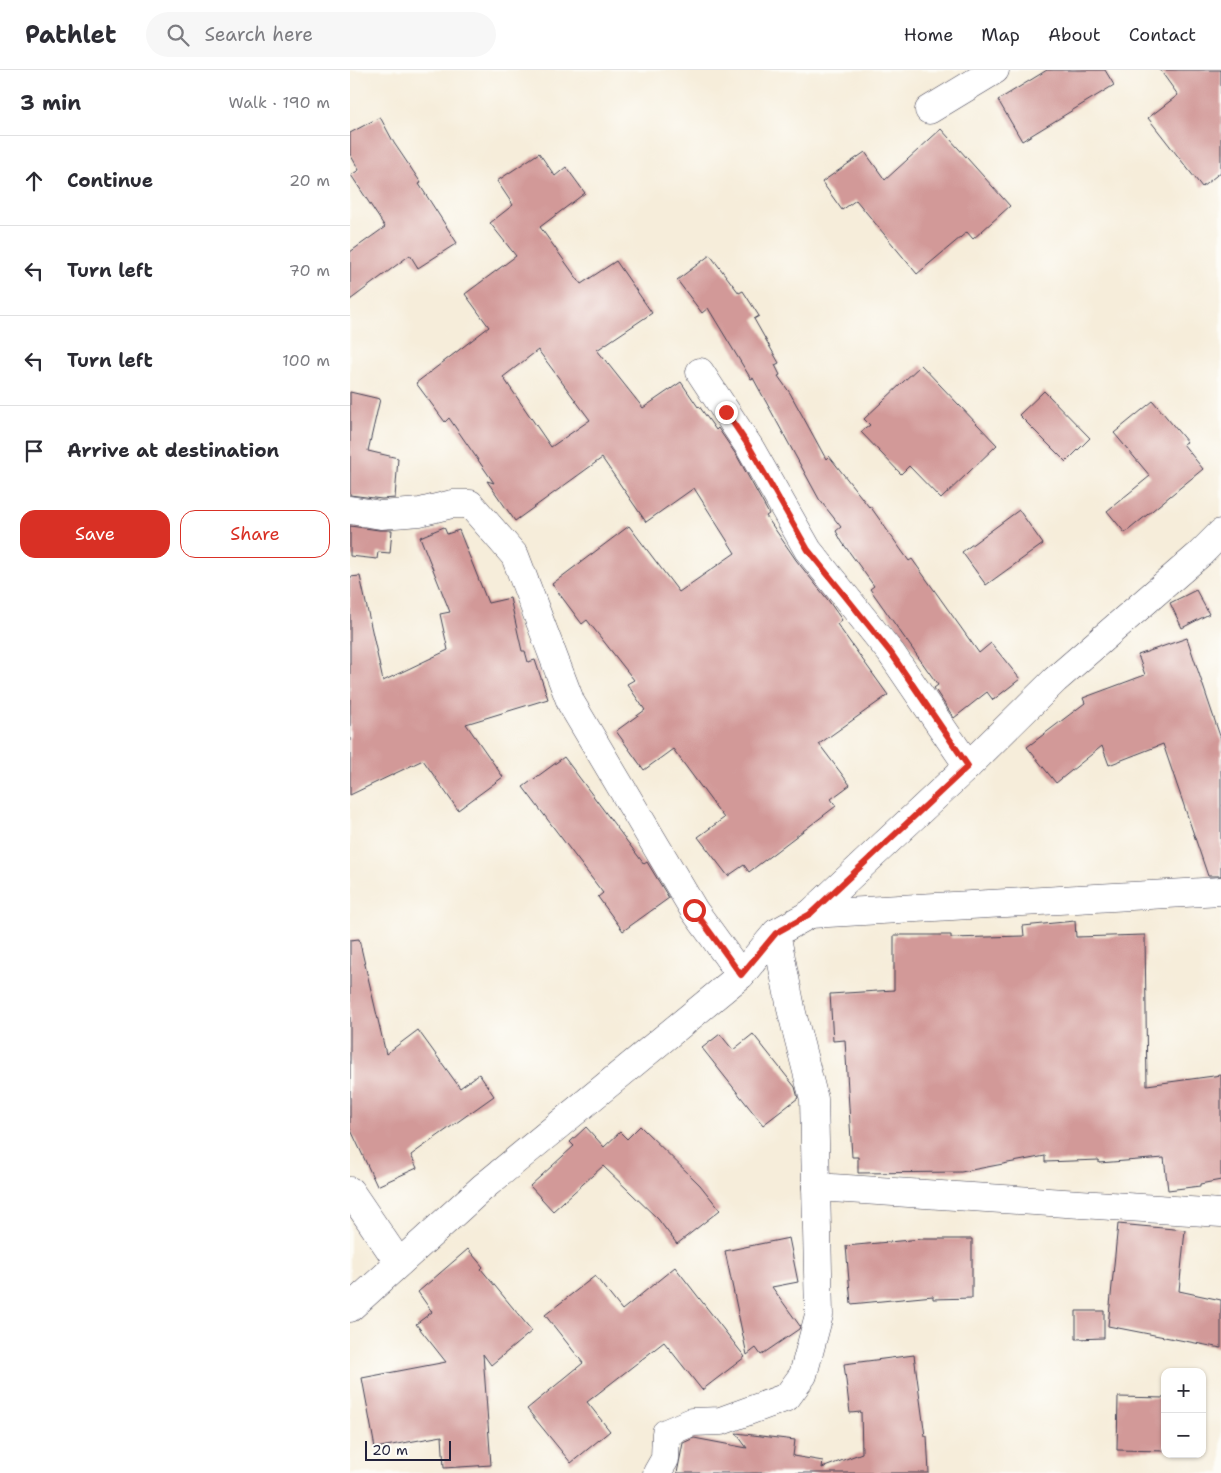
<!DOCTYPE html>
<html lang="en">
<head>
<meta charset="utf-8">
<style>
	body { margin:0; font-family:"Shantell Sans",sans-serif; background:#f7f7f7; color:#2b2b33 }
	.controls { position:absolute; right:15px; bottom:15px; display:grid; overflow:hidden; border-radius:10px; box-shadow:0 1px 4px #0004 }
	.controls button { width:45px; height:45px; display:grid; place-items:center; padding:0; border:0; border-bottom:1px solid #e1e1e2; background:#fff; color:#2b2b33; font:25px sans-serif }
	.scale { position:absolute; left:15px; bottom:12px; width:86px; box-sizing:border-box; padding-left:5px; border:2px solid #22223b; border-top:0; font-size:14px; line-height:18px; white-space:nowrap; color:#22223b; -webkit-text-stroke:4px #fdfcf7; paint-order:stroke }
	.stop { position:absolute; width:15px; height:15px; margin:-11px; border:4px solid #d93025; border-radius:50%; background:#fff }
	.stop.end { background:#d93025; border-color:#fff; box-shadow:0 1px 5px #0008 }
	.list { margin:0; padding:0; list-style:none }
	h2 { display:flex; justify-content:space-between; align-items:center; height:65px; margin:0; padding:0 20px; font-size:21px }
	h2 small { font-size:16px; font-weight:400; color:#7c7c81 }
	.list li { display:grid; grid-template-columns:32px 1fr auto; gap:15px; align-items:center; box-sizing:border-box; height:90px; padding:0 20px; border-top:1px solid #e1e1e2 }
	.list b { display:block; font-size:19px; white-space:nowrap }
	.list em { font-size:16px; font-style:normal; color:#7c7c81 }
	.actions { display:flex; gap:10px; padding:15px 20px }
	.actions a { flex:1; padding:11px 0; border:1px solid #d93025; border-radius:15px; text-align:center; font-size:18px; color:#d93025 }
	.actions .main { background:#d93025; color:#fff }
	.icon { flex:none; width:28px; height:28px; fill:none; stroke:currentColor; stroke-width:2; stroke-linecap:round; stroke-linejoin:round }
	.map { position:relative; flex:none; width:871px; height:1403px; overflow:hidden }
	header { display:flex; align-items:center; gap:30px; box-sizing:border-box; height:70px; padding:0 25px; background:#fff; border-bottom:1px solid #e1e1e2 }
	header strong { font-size:24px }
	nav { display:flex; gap:28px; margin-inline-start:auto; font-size:18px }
	.search { width:350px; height:45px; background:#f7f7f7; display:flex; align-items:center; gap:12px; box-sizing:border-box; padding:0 18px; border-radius:28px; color:#7c7c81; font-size:19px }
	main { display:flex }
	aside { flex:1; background:#fff }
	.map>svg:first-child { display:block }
	.building { fill:#d29998; fill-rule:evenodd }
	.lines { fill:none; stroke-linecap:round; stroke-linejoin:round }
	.minor-casing { stroke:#424053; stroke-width:29 }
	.minor { stroke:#fff; stroke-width:28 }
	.route { stroke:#d93025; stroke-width:6 }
</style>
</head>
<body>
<header>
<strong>Pathlet</strong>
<div class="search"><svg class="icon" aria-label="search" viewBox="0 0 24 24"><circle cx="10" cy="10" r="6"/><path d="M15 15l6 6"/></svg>Search here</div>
<nav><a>Home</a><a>Map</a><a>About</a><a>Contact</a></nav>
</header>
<main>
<aside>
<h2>3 min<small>Walk · 190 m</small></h2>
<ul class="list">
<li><svg class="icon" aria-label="ahead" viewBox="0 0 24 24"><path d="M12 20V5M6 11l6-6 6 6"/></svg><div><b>Continue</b></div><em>20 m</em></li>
<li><svg class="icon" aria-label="left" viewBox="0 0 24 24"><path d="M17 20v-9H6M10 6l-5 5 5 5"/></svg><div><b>Turn left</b></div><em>70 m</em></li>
<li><svg class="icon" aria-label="left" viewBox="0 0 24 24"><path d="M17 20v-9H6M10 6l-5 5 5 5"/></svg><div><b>Turn left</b></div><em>100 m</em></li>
<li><svg class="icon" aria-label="arrive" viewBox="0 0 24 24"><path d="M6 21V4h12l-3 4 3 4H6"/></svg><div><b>Arrive at destination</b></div></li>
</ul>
<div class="actions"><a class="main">Save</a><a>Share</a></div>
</aside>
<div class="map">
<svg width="871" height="1403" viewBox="0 0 871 1403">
	<rect width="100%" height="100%" fill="#fdfcf7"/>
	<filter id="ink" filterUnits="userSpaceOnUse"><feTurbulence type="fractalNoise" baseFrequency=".02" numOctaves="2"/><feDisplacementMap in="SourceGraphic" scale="10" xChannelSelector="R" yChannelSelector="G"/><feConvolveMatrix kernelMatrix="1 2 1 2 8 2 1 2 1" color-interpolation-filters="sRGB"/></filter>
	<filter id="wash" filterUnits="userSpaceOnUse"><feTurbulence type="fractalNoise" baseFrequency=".0096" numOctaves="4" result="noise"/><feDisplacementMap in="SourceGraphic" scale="20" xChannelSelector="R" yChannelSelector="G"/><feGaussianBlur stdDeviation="1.12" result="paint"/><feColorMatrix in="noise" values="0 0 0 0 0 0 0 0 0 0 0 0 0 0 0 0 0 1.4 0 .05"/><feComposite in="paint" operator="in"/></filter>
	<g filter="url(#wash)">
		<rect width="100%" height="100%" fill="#f6edda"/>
		<g id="blocks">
			<g class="building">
				<path d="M697 0H755L764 15 672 71 648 30Z"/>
				<path d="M810 0H871V102L852 117 798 48 828 25Z"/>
				<path d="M30 47 44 73 71 113 69 114 107 173 68 198 60 185 0 230V182L35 157 1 105 9 100 0 84V63Z"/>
				<path d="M591 59 660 136 623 169 617 162 567 204 506 130 492 140 472 112 515 82 535 110Z"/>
				<path d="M189 83 205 106 216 97 235 123 190 157 231 214 266 191 302 243 247 280 293 338 331 312 348 337 349 336 366 360 368 358 387 386 419 444 416 446 446 490 478 530 492 550 487 554 538 625 469 674 500 715 481 729 486 736 399 802 394 795 378 806 348 767 374 748 323 679 294 700 266 661 295 640 277 614 284 610 237 550 232 554 202 514 279 456 329 522 385 483 344 418 296 452 252 388 165 451 137 411 144 413 99 348 95 352 66 313 139 257 115 224 166 186 140 153 163 135 147 111ZM188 280 240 350 201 377 153 307Z"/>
				<path d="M360 185 389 223 393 221 409 246 404 249 429 293 425 295 430 305 428 306 440 323 476 389 479 386 519 437 520 436 559 491 562 489 629 583 641 573 670 609 643 630 637 622 604 648 584 618 588 615 520 519 524 516 492 472 486 461 491 457 469 429 403 308 401 309 358 238 352 243 327 210Z"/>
				<path d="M571 295 647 375 591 429 559 396 551 404 511 362 520 355 514 349Z"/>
				<path d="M694 321 740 368 716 392 669 345Z"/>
				<path d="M0 322 30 329 18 381 48 388 45 428 32 429 0 425Z"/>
				<path d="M803 331 837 372 833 374 853 399 775 463 757 441 800 406 764 363Z"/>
				<path d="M669 440 693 474 636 515 612 482Z"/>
				<path d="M0 456 29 460H42L40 483 28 482 27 489 0 486Z"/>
				<path d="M94 457 97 464 109 460 138 533 160 528 172 581H175L178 592 185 590 198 629 116 654 153 707 108 740 73 690 0 725V507L10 506 33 611 98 580 90 544 100 542 70 467Z"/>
				<path d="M846 520 859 544 832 558 820 533Z"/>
				<path d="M837 568 871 669V806H858L813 674 759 695 752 676 706 713 677 677 735 633 733 628 795 605 788 585Z"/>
				<path d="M214 687 294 794 297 792 319 828 273 861 248 827 253 823 173 717Z"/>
				<path d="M725 851 726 867 795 865 797 1015 871 1005V1110L850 1114V1116L818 1120 814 1088 749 1093V1090L695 1092V1086L611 1102 508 1103V1087H502L495 970 483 971 480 924 544 920V865H601V868L674 866 673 856Z"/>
				<path d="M9 869 36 984 68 960 110 1018 129 1004 144 1026 61 1085 67 1098 27 1116 0 1058V870Z"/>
				<path d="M370 964 383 980 403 964 445 1017 448 1028 413 1055 352 978Z"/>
				<path d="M290 1056 350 1115 370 1140 327 1174 308 1149 253 1096 203 1141 180 1116 224 1076 220 1072 236 1057 254 1077 270 1062 277 1069Z"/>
				<path d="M768 1154 835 1160 829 1221 871 1230V1278L758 1256Z"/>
				<path d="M439 1168 448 1212 422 1217 450 1256 449 1259 411 1285 406 1278 397 1285 375 1181Z"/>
				<path d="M571 1169H622V1228L583 1229V1226L501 1234 496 1176Z"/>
				<path d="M118 1179 133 1197 131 1199 182 1261 141 1295 133 1284 141 1395 94 1398 92 1366 25 1378 12 1308 96 1292 66 1254 82 1242 68 1222Z"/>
				<path d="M325 1197 395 1287 352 1320 314 1272 237 1332 260 1361 221 1393 177 1339 233 1293 195 1245 245 1206 272 1240Z"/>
				<path d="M726 1241H754V1268L726 1269Z"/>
				<path d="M564 1285 575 1366H577L579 1403H327L333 1373 344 1368 397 1378 386 1363 445 1370 443 1386 473 1391 472 1398 512 1383 511 1342 500 1343 494 1294Z"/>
				<path d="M768 1327 815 1328V1381L767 1380Z"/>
			</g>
		</g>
	</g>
	<g filter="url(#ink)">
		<use href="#blocks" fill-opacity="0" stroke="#424053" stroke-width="1"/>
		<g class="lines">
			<g class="minor-casing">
				<g id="minor">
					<path d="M579 40 645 0"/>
					<path d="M350 302 400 378 458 480 541 583 618 696"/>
					<path d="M0 440 31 445 70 442 102 434H120L165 486 221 633 344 840 391 905"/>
					<path d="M460 844 871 821"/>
					<path d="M466 1117 871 1143"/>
					<path d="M0 1121 49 1193"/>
					<path d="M0 1238 132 1118 391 905 426 863 460 844 618 696 705 610 850 484 871 463"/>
					<path d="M307 1403 315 1389 316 1363 342 1352 371 1351 437 1327 453 1305 469 1245 464 1029 442 943 426 863"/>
				</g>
			</g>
			<use href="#minor" class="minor"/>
		</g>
	</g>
	<g class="lines" filter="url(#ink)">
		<path class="route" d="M344 840 391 905 426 863 460 844 618 696 541 583 458 480 400 378 376 342"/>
	</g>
</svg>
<div class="controls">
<button>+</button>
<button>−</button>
</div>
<div class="scale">20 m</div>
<div class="stop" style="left:344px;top:840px"></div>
<div class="stop end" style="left:376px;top:342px"></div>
</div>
</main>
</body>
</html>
